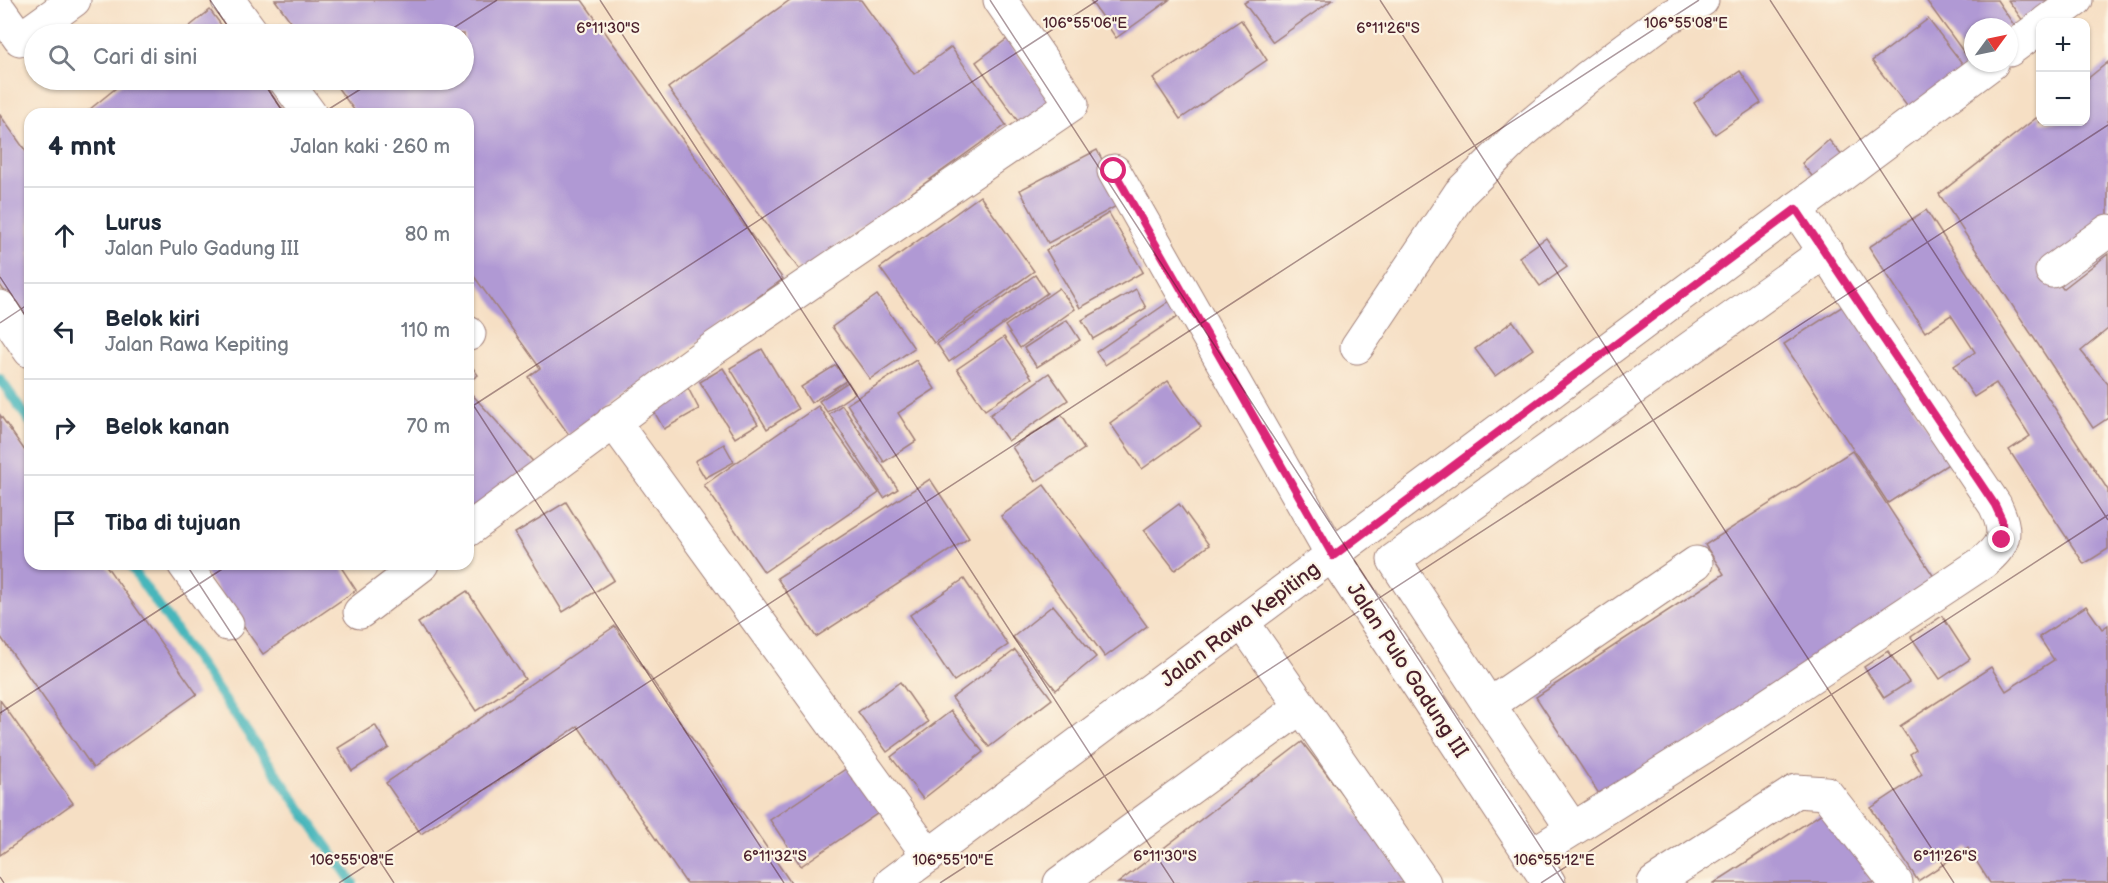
<!DOCTYPE html>
<html lang="id">
<head>
<meta charset="utf-8">
<style>
	body { margin:0; font-family:"Balsamiq Sans",sans-serif; background:#f6f6f7; color:#1f2937 }
	.controls { position:absolute; right:18px; top:18px; display:grid; overflow:hidden; border-radius:12px; box-shadow:0 2px 4px #0004 }
	.controls button { width:54px; height:54px; display:grid; place-items:center; padding:0; border:0; border-bottom:2px solid #e0e1e3; background:#fff; color:#1f2937; font:30px sans-serif }
	.compass { position:absolute; left:1964px; top:18px; width:54px; height:54px; border-radius:50%; background:#fff; box-shadow:0 2px 4px #0004; rotate:57deg }
	.stop { position:absolute; width:18px; height:18px; margin:-14px; border:4px solid #db2777; border-radius:50%; background:#fff }
	.stop.end { background:#db2777; border-color:#fff; box-shadow:0 2px 6px #0008 }
	.list { margin:0; padding:0; list-style:none }
	h2 { display:flex; justify-content:space-between; align-items:center; height:78px; margin:0; padding:0 24px; font-size:26px }
	h2 small { font-size:20px; font-weight:400; color:#747a83 }
	.list li { display:grid; grid-template-columns:39px 1fr auto; gap:18px; align-items:center; box-sizing:border-box; height:96px; padding:0 24px; border-top:2px solid #e0e1e3 }
	.list b { display:block; font-size:22px; white-space:nowrap }
	.list p { margin:0; font-size:20px; white-space:nowrap; color:#747a83 }
	.list em { font-size:20px; font-style:normal; color:#747a83 }
	.icon { flex:none; width:33px; height:33px; fill:none; stroke:currentColor; stroke-width:2; stroke-linecap:round; stroke-linejoin:round }
	.map { position:relative; flex:none; width:2108px; height:883px; overflow:hidden }
	.search { position:absolute; background:#fff; box-shadow:0 2px 4px #0004; left:24px; top:24px; width:450px; height:66px; display:flex; align-items:center; gap:15px; box-sizing:border-box; padding:0 21px; border-radius:33px; color:#747a83; font-size:22px }
	.panel { position:absolute; background:#fff; box-shadow:0 2px 4px #0004; left:24px; top:108px; width:450px; height:462px; border-radius:18px }
	.map>svg:first-child { display:block }
	.lines { fill:none; stroke-linecap:round; stroke-linejoin:round }
	.stream { stroke:#46b6bb; stroke-width:10 }
	.building { fill:#b099d4 }
	.minor-casing { stroke:#a07f78; stroke-width:35 }
	.minor { stroke:#fff; stroke-width:33 }
	.route { stroke:#db2777; stroke-width:8 }
	.ticks { fill:none; stroke:#4a1f2b; stroke-width:1.5; stroke-opacity:0.45 }
	.labels { text-anchor:middle; stroke-width:4.5; stroke-linejoin:round; paint-order:stroke }
	.street-label { font-size:21px; fill:#4a1f2b; stroke:#fcf5e5 }
	.ticks-label { font-size:15px; text-anchor:middle; fill:#4a1f2b; stroke:#fcf5e5; stroke-width:4.5; stroke-linejoin:round; paint-order:stroke }
</style>
</head>
<body>
<div class="map">
<svg width="2108" height="883" viewBox="0 0 2108 883">
	<rect width="100%" height="100%" fill="#fcf5e5"/>
	<filter id="ink" filterUnits="userSpaceOnUse"><feTurbulence type="fractalNoise" baseFrequency=".0167" numOctaves="2"/><feDisplacementMap in="SourceGraphic" scale="12" xChannelSelector="R" yChannelSelector="G"/><feConvolveMatrix kernelMatrix="1 2 1 2 8 2 1 2 1" color-interpolation-filters="sRGB"/></filter>
	<filter id="wash" filterUnits="userSpaceOnUse"><feTurbulence type="fractalNoise" baseFrequency=".008" numOctaves="4" result="noise"/><feDisplacementMap in="SourceGraphic" scale="24" xChannelSelector="R" yChannelSelector="G"/><feGaussianBlur stdDeviation="1.35" result="paint"/><feColorMatrix in="noise" values="0 0 0 0 0 0 0 0 0 0 0 0 0 0 0 0 0 1.4 0 .05"/><feComposite in="paint" operator="in"/></filter>
	<g filter="url(#wash)">
		<rect width="100%" height="100%" fill="#f6dfc4"/>
		<g class="lines">
			<g class="stream">
				<path d="M0 379 30 422"/>
				<path d="M129 564 353 883"/>
			</g>
		</g>
		<g id="blocks">
			<g class="building">
				<path d="M275 0H582L783 279 569 435 528 377 540 368 468 268V114H357L332 80H464V34H300Z"/>
				<path d="M790 0H861L914 74 951 47 1006 125 801 272 668 88Z"/>
				<path d="M1090 0H1169L1116 38Z"/>
				<path d="M1249 0H1332L1273 42 1244 3Z"/>
				<path d="M1926 0H1997L2016 28 2009 33V27H1973V59L1970 61Z"/>
				<path d="M2008 0H2052L2023 21Z"/>
				<path d="M210 10 228 34H180Z"/>
				<path d="M1928 19 1969 72 1914 115 1872 61Z"/>
				<path d="M1241 20 1267 60 1180 119 1153 79Z"/>
				<path d="M1007 39 1054 104 1022 127 976 62Z"/>
				<path d="M2108 62V225L2049 271 2063 289 2108 254V329L2081 351 2108 384V418L2093 428 1939 194 2040 115V122H2086V80Z"/>
				<path d="M1740 71 1761 103 1715 134 1694 103Z"/>
				<path d="M126 80H261L286 114H84Z"/>
				<path d="M0 115 30 157V327L0 285Z"/>
				<path d="M1829 140 1843 157 1815 180 1802 163Z"/>
				<path d="M1097 150 1124 202 1048 243 1020 190Z"/>
				<path d="M980 196 1034 271 934 343 880 268Z"/>
				<path d="M1926 210 2108 490V549L2084 564 2009 450 2030 436 1996 383 1974 397 1954 366 1975 352 1951 315 1925 332 1869 247Z"/>
				<path d="M1109 213 1143 272 1080 308 1046 250Z"/>
				<path d="M1546 238 1567 267 1540 286 1519 257Z"/>
				<path d="M1035 275 1047 293 949 362 937 344Z"/>
				<path d="M1059 288 1075 309 1020 348 1005 326Z"/>
				<path d="M1136 289 1146 308 1093 339 1082 320Z"/>
				<path d="M877 295 914 348 870 379 832 327Z"/>
				<path d="M1170 301 1180 315 1105 365 1096 352Z"/>
				<path d="M1846 304 1950 463 1888 503 1784 344Z"/>
				<path d="M1067 320 1080 340 1037 367 1024 348Z"/>
				<path d="M1513 321 1533 349 1495 376 1475 349Z"/>
				<path d="M1004 337 1032 378 985 410 957 369Z"/>
				<path d="M762 349 798 409 767 429 730 368Z"/>
				<path d="M916 360 935 389 898 413 916 441 884 462 847 404Z"/>
				<path d="M468 361 478 375 468 382Z"/>
				<path d="M836 365 846 381 811 403 801 387Z"/>
				<path d="M723 368 758 424 735 438 700 382Z"/>
				<path d="M1049 373 1068 400 1008 441 990 415Z"/>
				<path d="M1168 381 1201 427 1142 469 1110 423Z"/>
				<path d="M848 382 855 393 827 412 819 401Z"/>
				<path d="M688 388 699 409 664 429 652 408Z"/>
				<path d="M468 390 538 467 468 517Z"/>
				<path d="M842 405 898 489 884 498 829 414Z"/>
				<path d="M818 406 879 493 764 572 704 485Z"/>
				<path d="M0 415 30 458V564H105L197 694 93 768 0 636Z"/>
				<path d="M1062 415 1084 449 1035 482 1012 447Z"/>
				<path d="M724 444 734 462 705 478 695 461Z"/>
				<path d="M1852 451 1938 583 1603 800 1536 697 1724 574 1705 545Z"/>
				<path d="M930 479 969 538 816 637 777 578Z"/>
				<path d="M1044 485 1147 626 1105 657 1001 516Z"/>
				<path d="M566 502 614 580 563 612 515 533Z"/>
				<path d="M1179 504 1209 545 1175 570 1144 530Z"/>
				<path d="M199 564H339L356 590 263 654Z"/>
				<path d="M964 579 1008 645 954 681 910 615Z"/>
				<path d="M467 591 525 679 476 711 418 623Z"/>
				<path d="M1053 605 1096 657 1056 690 1013 637Z"/>
				<path d="M2086 606 2102 629 2108 625V883H1990L1968 848 1918 881 1871 808 1922 774 1910 754 1916 750 1900 726 1991 667 2006 691 2054 660 2039 637Z"/>
				<path d="M1942 616 1970 659 1940 679 1911 637Z"/>
				<path d="M615 626 791 883H686L578 726 421 834 386 783Z"/>
				<path d="M1015 650 1052 699 989 747 952 698Z"/>
				<path d="M1888 651 1909 682 1884 698 1864 667Z"/>
				<path d="M900 682 928 722 887 752 858 712Z"/>
				<path d="M0 700 73 803 0 855Z"/>
				<path d="M951 711 983 752 923 799 891 757Z"/>
				<path d="M375 725 389 748 352 771 338 748Z"/>
				<path d="M1302 742 1410 883H1118Z"/>
				<path d="M850 766 881 811 801 866 770 820Z"/>
				<path d="M1833 806 1884 883H1714Z"/>
			</g>
		</g>
	</g>
	<g filter="url(#ink)">
		<use href="#blocks" fill-opacity="0" stroke="#a07f78" stroke-width="1.5"/>
		<g class="lines">
			<g class="minor-casing">
				<g id="minor">
					<path d="M228 0 253 34"/>
					<path d="M0 11 20 39 74 0"/>
					<path d="M2046 22 2076 0"/>
					<path d="M2009 50 2040 27"/>
					<path d="M285 80 310 114"/>
					<path d="M1114 171 1333 556 1549 883"/>
					<path d="M2052 271 2108 231"/>
					<path d="M0 307 30 351"/>
					<path d="M468 333 469 334"/>
					<path d="M1357 347 1460 193 1520 134 1588 77 1667 18 1702 0"/>
					<path d="M613 421 929 856"/>
					<path d="M468 530 710 351 1072 104 1000 0"/>
					<path d="M184 564 227 624"/>
					<path d="M360 612 423 564"/>
					<path d="M1243 623 1424 883"/>
					<path d="M1489 705 1394 560 1826 251"/>
					<path d="M1572 828 1489 705 1696 563"/>
					<path d="M1530 856 1732 729 1982 563C2006 544 2008 533 1995 505L1796 209"/>
					<path d="M892 883 1992 63"/>
					<path d="M1060 883 1301 707"/>
					<path d="M1654 883 1796 791 1826 793 1896 883"/>
				</g>
			</g>
			<use href="#minor" class="minor"/>
		</g>
	</g>
	<g class="lines" filter="url(#ink)">
		<path class="route" d="M1114 171 1333 556 1796 209 1995 505 2002 520V540"/>
	</g>
	<path class="ticks" d="M210 0 233 34M600 0 1174 883M990 0 1564 883M1380 0 1954 883M1770 0 2108 520M444 34 497 0M262 80 284 114M321 114 375 80M0 277 30 323M0 323 30 303M468 397 784 883M468 409 1098 0M186 564 394 883M0 713 230 564M0 877 4 883M339 883 1699 0M940 883 2108 125M1541 883 2108 515"/>
	<g class="labels">
		<g class="street-label">
			<text transform="translate(1240 624) rotate(-37)" y="7">Jalan Rawa Kepiting</text>
			<text transform="translate(1408 670) rotate(57)" y="7">Jalan Pulo Gadung III</text>
		</g>
	</g>
	<g class="ticks-label">
		<text x="1085" y="28">106°55'06"E</text>
		<text x="1686" y="28">106°55'08"E</text>
		<text x="608" y="33">6°11'30"S</text>
		<text x="1388" y="33">6°11'26"S</text>
		<text x="775" y="861">6°11'32"S</text>
		<text x="1165" y="861">6°11'30"S</text>
		<text x="1945" y="861">6°11'26"S</text>
		<text x="352" y="865">106°55'08"E</text>
		<text x="953" y="865">106°55'10"E</text>
		<text x="1554" y="865">106°55'12"E</text>
	</g>
</svg>
<div class="controls">
<button>+</button>
<button>−</button>
</div>
<svg class="compass" viewBox="-18 -18 36 36"><path d="M0-13l5 13h-10z" fill="#e53935"/><path d="M0 13l5-13h-10z" fill="#747a83"/></svg>
<div class="stop" style="left:1114px;top:171px"></div>
<div class="stop end" style="left:2002px;top:540px"></div>
<div class="search"><svg class="icon" aria-label="search" viewBox="0 0 24 24"><circle cx="10" cy="10" r="6"/><path d="M15 15l6 6"/></svg>Cari di sini</div>
<section class="panel">
<h2>4 mnt<small>Jalan kaki · 260 m</small></h2>
<ul class="list">
<li><svg class="icon" aria-label="ahead" viewBox="0 0 24 24"><path d="M12 20V5M6 11l6-6 6 6"/></svg><div><b>Lurus</b><p>Jalan Pulo Gadung III</p></div><em>80 m</em></li>
<li><svg class="icon" aria-label="left" viewBox="0 0 24 24"><path d="M17 20v-9H6M10 6l-5 5 5 5"/></svg><div><b>Belok kiri</b><p>Jalan Rawa Kepiting</p></div><em>110 m</em></li>
<li><svg class="icon" aria-label="right" viewBox="0 0 24 24"><path d="M7 20v-9h11M14 6l5 5-5 5"/></svg><div><b>Belok kanan</b></div><em>70 m</em></li>
<li><svg class="icon" aria-label="arrive" viewBox="0 0 24 24"><path d="M6 21V4h12l-3 4 3 4H6"/></svg><div><b>Tiba di tujuan</b></div></li>
</ul>
</section>
</div>
</body>
</html>
